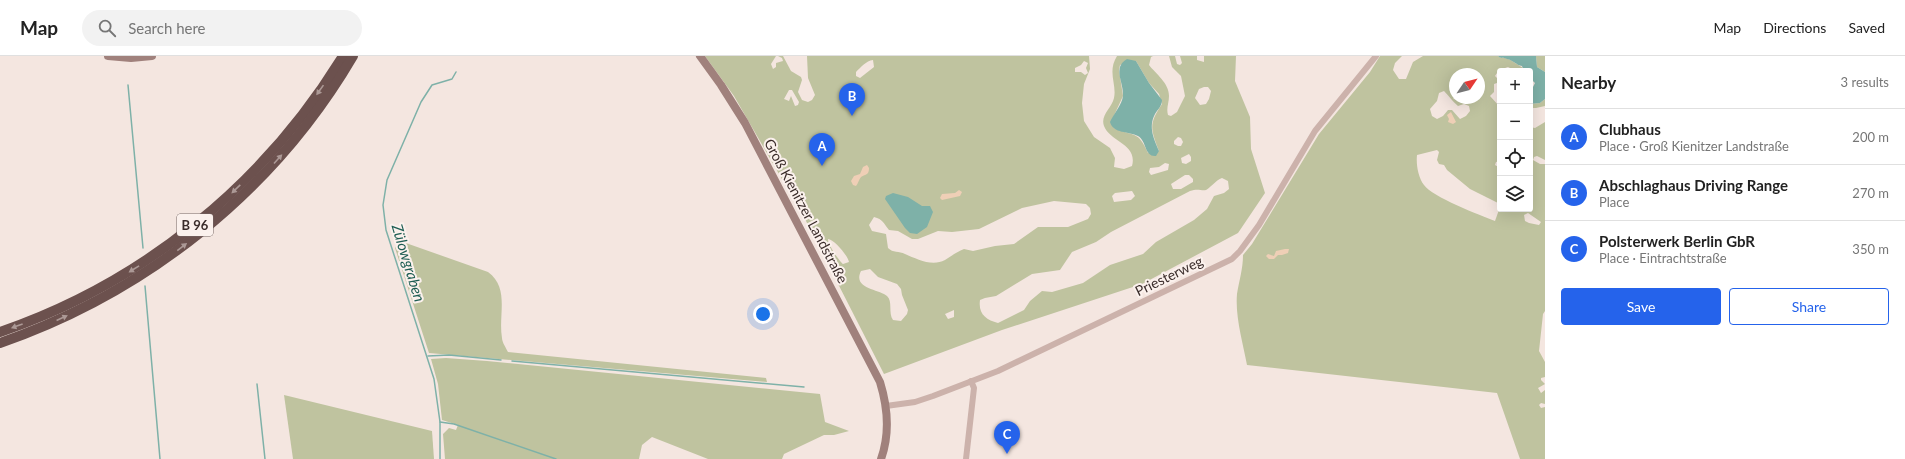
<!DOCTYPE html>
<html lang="en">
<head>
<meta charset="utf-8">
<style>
	body { margin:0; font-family:Lato,sans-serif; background:#f2f2f2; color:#222 }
	.controls { position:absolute; right:12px; top:12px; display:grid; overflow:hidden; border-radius:4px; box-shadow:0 4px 16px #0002 }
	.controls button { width:36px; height:36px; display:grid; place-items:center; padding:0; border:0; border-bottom:1px solid #e0e0e0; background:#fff; color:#222; font:20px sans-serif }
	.compass { position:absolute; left:1449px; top:12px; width:36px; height:36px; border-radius:50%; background:#fff; box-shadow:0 4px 16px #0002; rotate:55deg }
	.you { position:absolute; left:763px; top:258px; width:14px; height:14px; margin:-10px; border:3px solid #fff; border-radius:50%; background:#1a73e8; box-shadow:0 0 0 6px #1a73e833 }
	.badge { display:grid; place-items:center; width:26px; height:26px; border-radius:50%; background:#2563eb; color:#fff; font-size:13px; font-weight:700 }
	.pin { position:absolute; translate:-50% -33px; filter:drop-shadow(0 1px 2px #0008) }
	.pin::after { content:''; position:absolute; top:21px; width:14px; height:12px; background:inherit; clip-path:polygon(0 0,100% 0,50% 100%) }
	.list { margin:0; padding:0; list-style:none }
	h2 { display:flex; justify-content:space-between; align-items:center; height:52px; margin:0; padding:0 16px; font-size:17px }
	h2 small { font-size:13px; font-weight:400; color:#767676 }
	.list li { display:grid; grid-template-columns:26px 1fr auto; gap:12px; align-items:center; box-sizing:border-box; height:56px; padding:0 16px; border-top:1px solid #e0e0e0 }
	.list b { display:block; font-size:15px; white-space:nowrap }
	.list p { margin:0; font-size:13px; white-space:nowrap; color:#767676 }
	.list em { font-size:13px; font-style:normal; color:#767676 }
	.actions { display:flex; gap:8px; padding:12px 16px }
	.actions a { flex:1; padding:9px 0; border:1px solid #2563eb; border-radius:4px; text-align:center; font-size:14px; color:#2563eb }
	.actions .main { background:#2563eb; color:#fff }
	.icon { flex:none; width:22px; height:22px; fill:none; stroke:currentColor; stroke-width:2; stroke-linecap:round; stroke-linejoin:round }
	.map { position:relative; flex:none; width:1545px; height:403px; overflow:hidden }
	header { display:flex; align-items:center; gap:24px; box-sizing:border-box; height:56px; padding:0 20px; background:#fff; border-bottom:1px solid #e0e0e0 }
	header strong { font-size:19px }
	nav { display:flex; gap:22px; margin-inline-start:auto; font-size:14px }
	.search { width:280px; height:36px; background:#f2f2f2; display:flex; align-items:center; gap:10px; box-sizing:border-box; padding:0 14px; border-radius:22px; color:#767676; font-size:15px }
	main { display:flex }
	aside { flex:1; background:#fff }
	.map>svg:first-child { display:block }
	.green { fill:#bfc39f; fill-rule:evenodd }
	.sand { fill:#efcfb6 }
	.water { fill:#7eb1a8 }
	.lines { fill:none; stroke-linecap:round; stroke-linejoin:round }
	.stream { stroke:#7eb1a8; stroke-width:1.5 }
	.minor { stroke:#ccb2ab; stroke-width:6 }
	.secondary { stroke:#a0817c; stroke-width:8 }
	.trunk { stroke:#6c514e; stroke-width:10 }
	.oneway { fill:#ac9996 }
	.labels { text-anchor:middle; stroke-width:4; stroke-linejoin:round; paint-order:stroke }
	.shield { fill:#fbf1ed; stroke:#746764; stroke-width:1 }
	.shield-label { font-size:13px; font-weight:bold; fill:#3a2c2a }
	.street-label { font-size:14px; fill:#3a2c2a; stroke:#fbf1ed }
	.water-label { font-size:15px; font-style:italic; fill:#1e5d53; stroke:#fbf1ed }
</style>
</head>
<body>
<header>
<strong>Map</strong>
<div class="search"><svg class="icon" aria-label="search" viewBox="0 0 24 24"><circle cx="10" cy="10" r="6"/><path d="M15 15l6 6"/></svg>Search here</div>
<nav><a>Map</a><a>Directions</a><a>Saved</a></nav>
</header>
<main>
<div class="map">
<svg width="1545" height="403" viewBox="0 0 1545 403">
	<rect width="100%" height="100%" fill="#f4e6e0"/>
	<g class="green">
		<path d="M705 0H776L771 8 773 13 776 11V7L783 5 782 2 778 0H783L791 15 801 21 802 24 798 36 802 44 808 46 812 44 815 39 808 22 807 0H1089L1090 13 1084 28 1082 47 1084 65 1094 81 1110 92 1115 102 1114 111 1124 113 1132 110C1138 88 1110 86 1104 70 1100 59 1112 52 1114 42 1117 28 1107 16 1117 0H1153L1151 1 1149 9C1156 18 1169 27 1169 40 1169 47 1166 52 1168 59L1171 60 1177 56 1185 40 1181 20 1172 11 1169 0H1175L1177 8 1180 9 1182 7 1180 0H1197V4L1204 6V0H1236L1235 25 1250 61 1251 93 1265 137 1238 177 1142 228 1002 274 884 318 806 165 734 40ZM873 4 874 11 860 22 856 20V16C861 11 866 5 873 4ZM1084 5 1088 7 1086 12 1088 17 1085 19 1081 16H1075V12L1081 9ZM1136 5 1149 27 1159 38 1162 48C1148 69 1151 73 1159 95L1148 97C1138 74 1134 81 1114 72L1111 66 1123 40 1119 14 1120 9ZM1204 31H1208L1211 35 1209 43 1206 48 1200 49 1195 42 1199 33ZM789 34H792L799 46 798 49 795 50 791 40 789 45 784 43ZM1178 81 1181 82 1183 86 1181 90H1178L1174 88V85ZM1189 98 1191 101V105L1186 108 1182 107 1181 102ZM1165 107 1169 108 1168 114 1151 119 1149 116 1150 112 1159 111ZM1185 119H1189L1193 123V126L1181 133H1173L1171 128ZM1222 122 1228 125 1229 133 1224 137 1214 140 1207 153 1194 164 1156 186 1143 198 1110 209 1083 227 1052 236 1042 235 1030 245 1024 254 998 267C986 264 978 258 980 244L985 242 996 240 1032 218 1060 214 1072 196 1096 186 1111 176 1190 135C1198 132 1201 135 1206 134 1209 133 1216 124 1222 122ZM1132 135 1135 140 1131 144 1114 146 1112 140 1115 137ZM1054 145 1086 148 1090 152 1091 158 1088 163 1068 171H1038L1014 188 995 190 973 195 964 193C957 196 951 200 945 204 932 211 917 203 905 198 899 195 893 197 888 192L886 178 872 175 869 169 874 161C883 163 884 168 889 174L898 175 912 183H918L938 175 952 176 979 173 1022 152ZM828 183C834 183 848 200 849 206L843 208C839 205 827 187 828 183ZM870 213 878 221 897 228 901 233 902 239 908 254 907 258 901 265 893 264C888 257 893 245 887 240 880 233 852 233 861 215ZM954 254V261L948 263 945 258Z"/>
		<path d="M1380 0H1402L1395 7 1393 14 1399 23H1406L1413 6 1423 0H1498C1502 3 1503 1 1508 3 1511 4 1520 10 1523 12L1524 15H1516L1508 11 1499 14 1495 20 1500 25V29L1497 27 1494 28V36L1490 40 1500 51V105L1496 106 1495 109 1500 112V148L1470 133 1447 114 1444 109 1439 108 1437 104 1439 96 1437 94 1417 99C1416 108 1418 121 1424 129 1432 141 1480 159 1495 165L1500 151V153H1530V71L1535 72 1545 66V104L1537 100 1534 101 1533 104 1540 108H1545V255L1543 258 1539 295 1545 306V321L1541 322V324L1545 328 1538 332 1541 337 1545 334V348L1541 347 1539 349 1541 352 1545 351V403H1520L1497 337 1247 309C1243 287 1235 261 1237 238 1239 225 1243 213 1243 199L1252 188 1319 78 1370 16ZM1455 18H1479V42C1469 42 1462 45 1453 43L1455 41ZM1444 35C1449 40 1452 45 1458 50L1464 48 1469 50 1470 55 1466 60 1460 63 1452 54H1448L1443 60 1437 63 1432 60 1430 53 1437 45 1439 37ZM1528 157 1541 166 1539 169 1529 167 1525 165 1524 159Z"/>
		<path d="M1536 0H1545V16L1537 11Z"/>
		<path d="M1545 43V50L1536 52H1530V48L1540 47Z"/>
		<path d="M400 182 403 186 488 216C510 232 498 259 502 282 502 286 506 292 508 296L766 322 767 326 429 297 395 192Z"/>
		<path d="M446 302 487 305 820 338 825 366 849 375 834 379H824L784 398 782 403H708L652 381 642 389 639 403H445L443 378 449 372 456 374 458 369 442 364 438 328 431 303Z"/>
		<path d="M284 339 432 375 434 403H293Z"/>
	</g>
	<g class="sand">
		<path d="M1451 56 1456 66 1453 68 1448 66 1449 63 1447 59Z"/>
		<path d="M867 109 869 112C869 119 866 118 861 121 859 123 858 128 856 130L853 129 851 125 854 120 860 118 863 111Z"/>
		<path d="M959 134 962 136 960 140 942 144 940 142 942 138 955 137Z"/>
		<path d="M1285 193H1289L1288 197 1282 199H1278L1274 203H1269L1266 200 1268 198 1274 200 1276 195Z"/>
	</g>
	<g class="water">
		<path d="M1498 0H1536L1537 11 1545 16V43L1540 47 1530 48V32L1533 31 1535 27 1530 22V15H1524L1522 10C1516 9 1513 4 1507 3 1503 1 1501 3 1498 0Z"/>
		<path d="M1127 3 1136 5 1149 27 1162 44C1162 50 1158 53 1155 58 1148 71 1154 83 1159 95L1156 100C1144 101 1147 85 1138 80 1129 75 1113 78 1110 66 1114 57 1122 49 1123 40 1124 26 1112 12 1127 3Z"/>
		<path d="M893 137 908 141 922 150H930L933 156 927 171 917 178 910 177 905 172 885 143 886 140Z"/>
	</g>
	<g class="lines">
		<g class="stream">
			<path d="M128 29 143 192"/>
			<path d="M145 230 160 403"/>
			<path d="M428 300 449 299 501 304"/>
			<path d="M512 305 804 331"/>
			<path d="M257 328 265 403"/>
			<path d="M440 366 454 368 556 403"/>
			<path d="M440 403V366L434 323 386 174 383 149 387 124 421 46 432 29 452 23 456 16"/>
		</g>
		<g class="minor">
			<path d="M886 350 915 346 933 340 998 315 1232 203 1240 195 1259 169 1315 75 1376 0"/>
			<path d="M966 403 974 332 971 325"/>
		</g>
		<g class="secondary">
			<path d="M108 0 131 2 152 0"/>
			<path d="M700 0 721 29 745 67 880 326C888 352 890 378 881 403"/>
		</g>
		<g class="trunk">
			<path d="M0 276C143 227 264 129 343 0"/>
			<path d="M0 287C147 236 274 135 353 0"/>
		</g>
	</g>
	<defs><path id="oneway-solid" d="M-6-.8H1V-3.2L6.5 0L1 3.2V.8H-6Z"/></defs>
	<g class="oneway">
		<use href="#oneway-solid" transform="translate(320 34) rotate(125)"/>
		<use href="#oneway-solid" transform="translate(278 103) rotate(-48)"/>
		<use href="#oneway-solid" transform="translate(236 133) rotate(136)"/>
		<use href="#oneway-solid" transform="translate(182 191) rotate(-38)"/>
		<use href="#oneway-solid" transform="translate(134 213) rotate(148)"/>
		<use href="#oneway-solid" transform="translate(62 262) rotate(-25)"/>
		<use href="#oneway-solid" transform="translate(17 270) rotate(160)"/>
	</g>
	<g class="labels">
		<rect class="shield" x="177" y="158" width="36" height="22" rx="3"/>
		<g class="shield-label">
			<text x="195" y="174">B 96</text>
		</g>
		<g class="street-label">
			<text transform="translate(806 155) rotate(62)" y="5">Groß Kienitzer Landstraße</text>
			<text transform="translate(1169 220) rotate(-26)" y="5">Priesterweg</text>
		</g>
		<g class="water-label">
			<text transform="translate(408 207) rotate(73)" y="5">Zülowgraben</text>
		</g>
	</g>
</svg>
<div class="controls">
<button>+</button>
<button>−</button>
<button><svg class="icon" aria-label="locate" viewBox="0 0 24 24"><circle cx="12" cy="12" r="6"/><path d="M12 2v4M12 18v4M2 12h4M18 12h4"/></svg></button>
<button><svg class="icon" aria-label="layers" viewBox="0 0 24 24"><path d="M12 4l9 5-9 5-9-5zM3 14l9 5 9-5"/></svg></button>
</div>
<svg class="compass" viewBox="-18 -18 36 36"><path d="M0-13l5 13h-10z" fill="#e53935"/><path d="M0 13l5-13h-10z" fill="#767676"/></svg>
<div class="you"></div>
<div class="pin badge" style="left:822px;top:110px">A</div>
<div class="pin badge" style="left:852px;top:60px">B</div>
<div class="pin badge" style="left:1007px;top:398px">C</div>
</div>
<aside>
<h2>Nearby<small>3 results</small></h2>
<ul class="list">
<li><span class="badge">A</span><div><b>Clubhaus</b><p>Place · Groß Kienitzer Landstraße</p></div><em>200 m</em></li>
<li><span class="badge">B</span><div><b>Abschlaghaus Driving Range</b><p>Place</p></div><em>270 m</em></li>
<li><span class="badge">C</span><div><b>Polsterwerk Berlin GbR</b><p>Place · Eintrachtstraße</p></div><em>350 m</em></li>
</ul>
<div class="actions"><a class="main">Save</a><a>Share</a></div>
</aside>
</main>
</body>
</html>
